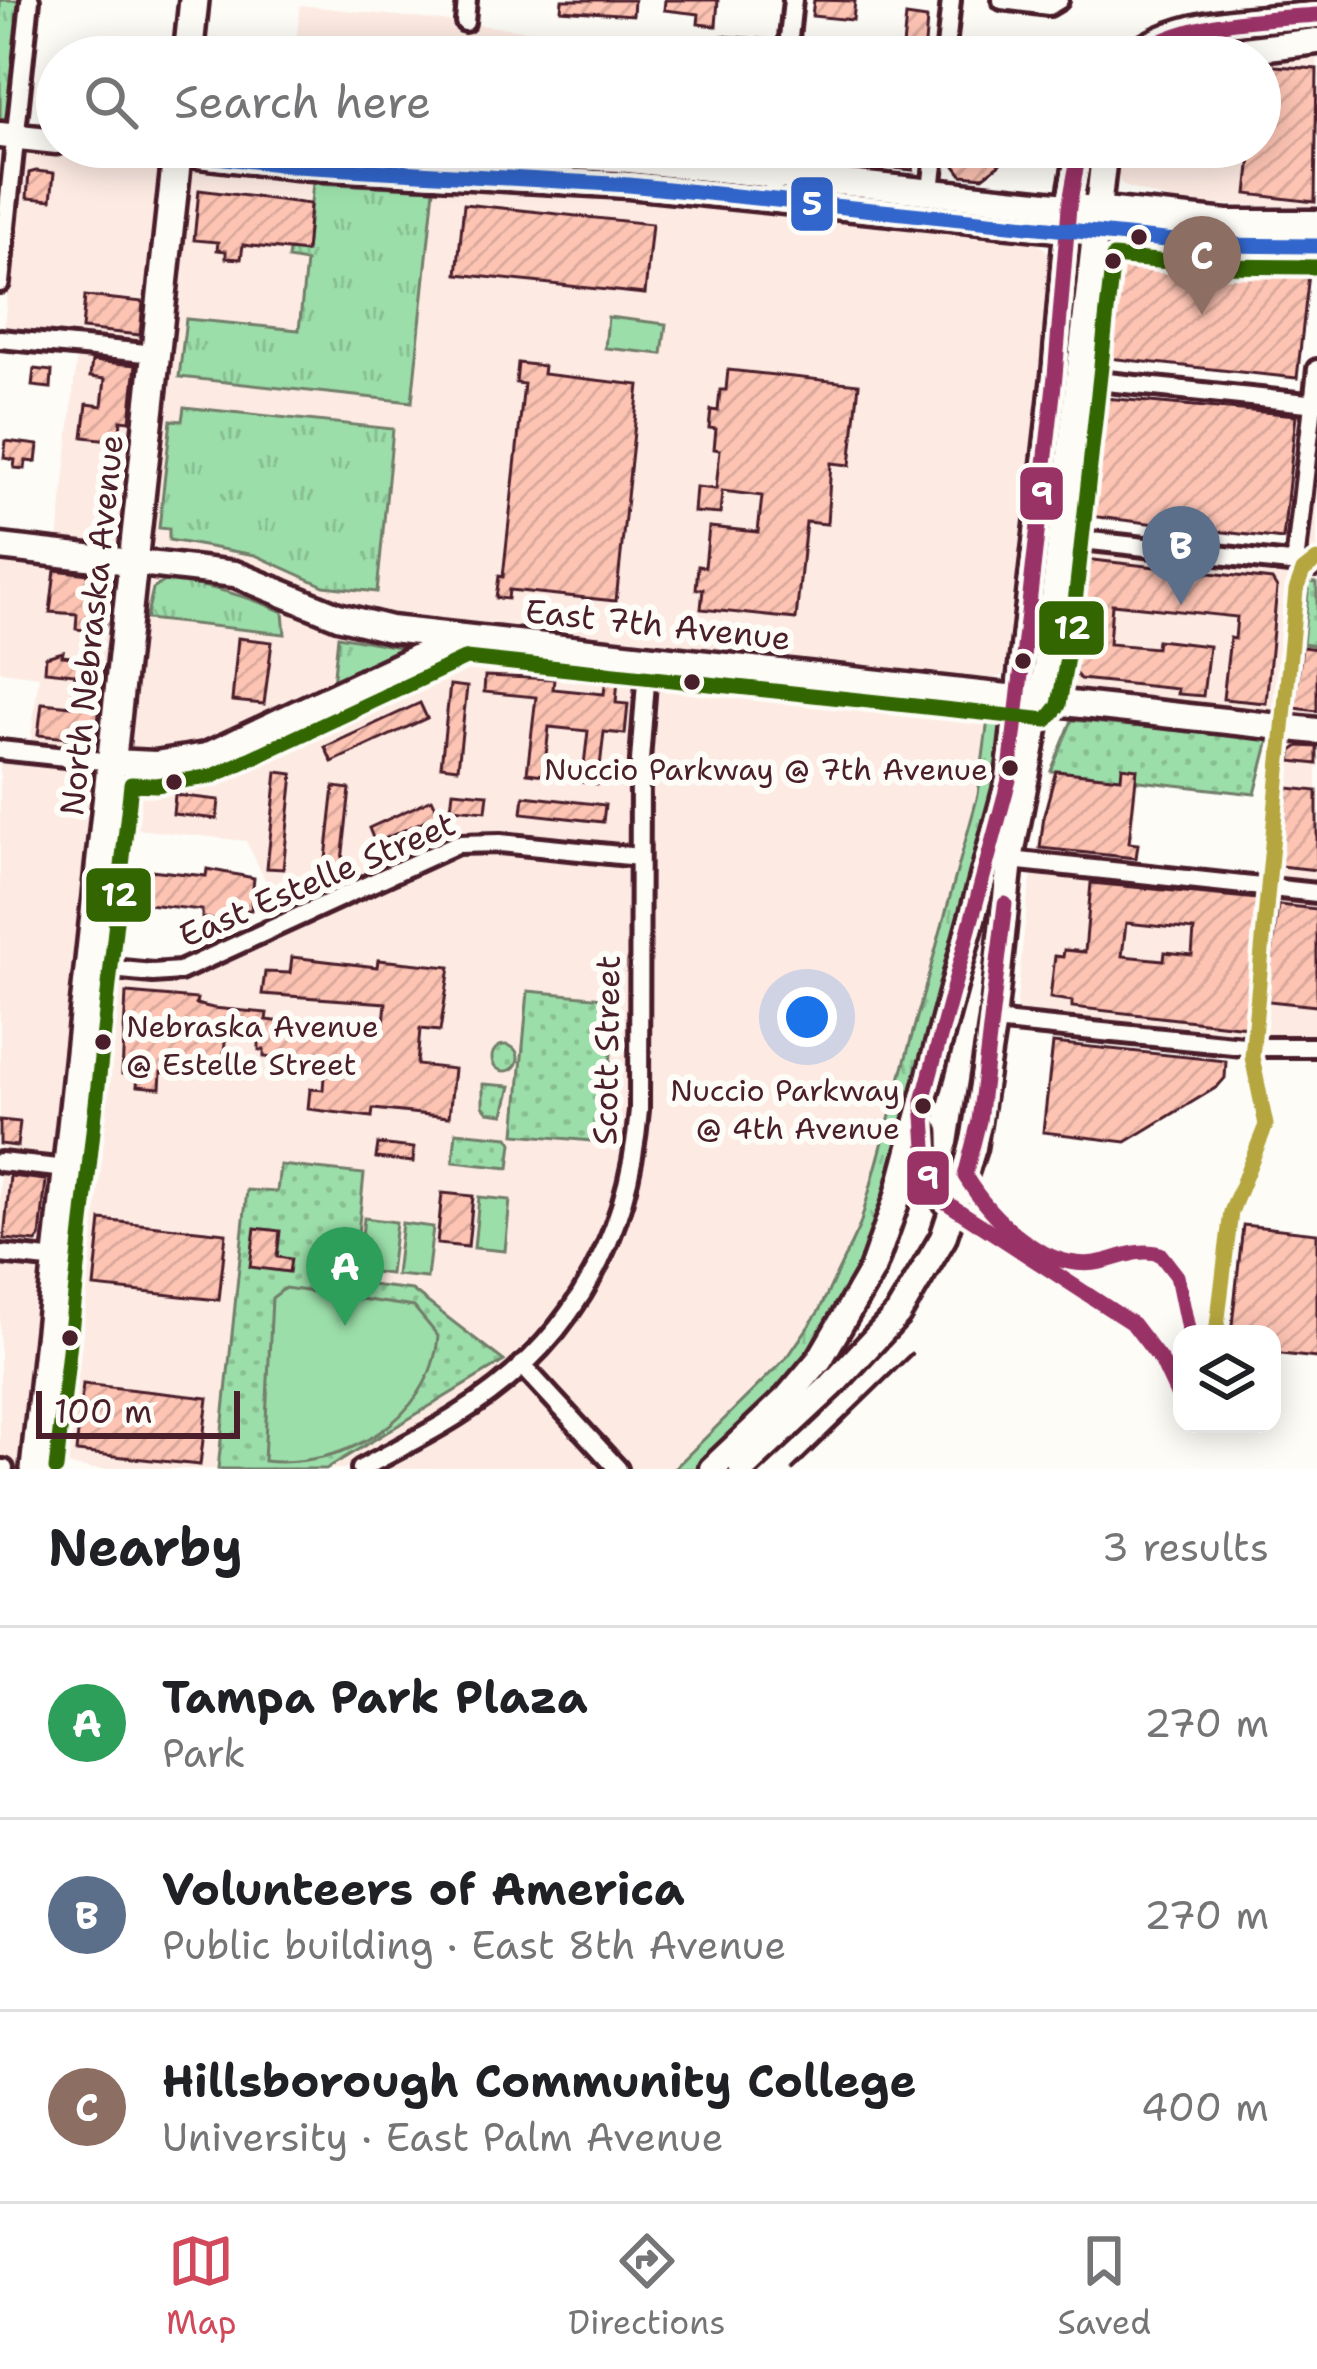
<!DOCTYPE html>
<html lang="en">
<head>
<meta charset="utf-8">
<style>
	body { margin:0; font-family:"Shantell Sans",sans-serif; background:#f6f6f6; color:#202124 }
	.controls { position:absolute; right:36px; bottom:36px; display:grid; overflow:hidden; border-radius:24px; box-shadow:0 6px 30px #0003 }
	.controls button { width:108px; height:108px; display:grid; place-items:center; padding:0; border:0; border-bottom:3px solid #e0e0e0; background:#fff; color:#202124; font:60px sans-serif }
	.scale { position:absolute; left:36px; bottom:30px; width:204px; box-sizing:border-box; padding-left:12px; border:6px solid #4a1f2b; border-top:0; font-size:33px; line-height:42px; white-space:nowrap; color:#4a1f2b; -webkit-text-stroke:9px #fdfcf7; paint-order:stroke }
	.you { position:absolute; left:807px; top:1017px; width:42px; height:42px; margin:-30px; border:9px solid #fff; border-radius:50%; background:#1a73e8; box-shadow:0 0 0 18px #1a73e833 }
	.badge { display:grid; place-items:center; width:78px; height:78px; border-radius:50%; background:#d1495b; color:#fff; font-size:39px; font-weight:700 }
	.pin { position:absolute; translate:-50% -99px; filter:drop-shadow(0 3px 6px #0008) }
	.pin::after { content:''; position:absolute; top:63px; width:42px; height:36px; background:inherit; clip-path:polygon(0 0,100% 0,50% 100%) }
	.list { margin:0; padding:0; list-style:none }
	h2 { display:flex; justify-content:space-between; align-items:center; height:156px; margin:0; padding:0 48px; font-size:51px }
	h2 small { font-size:39px; font-weight:400; color:#757577 }
	.list li { display:grid; grid-template-columns:78px 1fr auto; gap:36px; align-items:center; box-sizing:border-box; height:192px; padding:0 48px; border-top:3px solid #e0e0e0 }
	.list b { display:block; font-size:45px; white-space:nowrap }
	.list p { margin:0; font-size:39px; white-space:nowrap; color:#757577 }
	.list em { font-size:39px; font-style:normal; color:#757577 }
	.icon { flex:none; width:66px; height:66px; fill:none; stroke:currentColor; stroke-width:2; stroke-linecap:round; stroke-linejoin:round }
	.map { position:relative; flex:none; width:1317px; height:1469px; overflow:hidden }
	.search { position:absolute; background:#fff; box-shadow:0 6px 30px #0003; left:36px; right:36px; top:36px; height:132px; display:flex; align-items:center; gap:30px; box-sizing:border-box; padding:0 42px; border-radius:66px; color:#757577; font-size:45px }
	.sheet { height:732px; background:#fff }
	nav { display:flex; justify-content:space-around; align-items:center; box-sizing:border-box; height:168px; border-top:3px solid #e0e0e0; background:#fff; font-size:33px; color:#757577 }
	nav a { display:grid; justify-items:center; gap:6px }
	nav .on { color:#d1495b }
	.map>svg:first-child { display:block }
	.built { fill:#fdebe3 }
	.grass { fill:url(#grass-tufts); stroke:#727e6a; stroke-width:3 }
	.park { fill:url(#park-dots); stroke:#727e6a; stroke-width:3 }
	.pitch { fill:#9bdea9; stroke:#727e6a; stroke-width:3 }
	.building { fill:url(#building-hatch); stroke:#4a1f2b; stroke-width:3; fill-rule:evenodd }
	.lines { fill:none; stroke-linecap:round; stroke-linejoin:round }
	.street-casing { stroke:#4a1f2b; stroke-width:26 }
	.secondary-casing { stroke:#4a1f2b; stroke-width:33 }
	.primary-casing { stroke:#4a1f2b; stroke-width:36 }
	.street { stroke:#fdfcf7; stroke-width:16 }
	.secondary { stroke:#fdfcf7; stroke-width:24 }
	.primary { stroke:#fdfcf7; stroke-width:27 }
	.rail { stroke:#4a1f2b; stroke-width:4.5 }
	.bus-1-casing { stroke:#fdfcf7; stroke-width:24 }
	.bus-2-casing { stroke:#fdfcf7; stroke-width:24 }
	.bus-3-casing { stroke:#fdfcf7; stroke-width:24 }
	.bus-1 { stroke:#936; stroke-width:15 }
	.bus-2 { stroke:#360; stroke-width:15 }
	.bus-3 { stroke:#36c; stroke-width:15 }
	.tram-1-casing { stroke:#fdfcf7; stroke-width:24 }
	.tram-1 { stroke:#b5a640; stroke-width:15 }
	.bus-dot { fill:#4a1f2b; stroke:#fdfcf7; stroke-width:4.5 }
	.labels { text-anchor:middle; stroke-width:12; stroke-linejoin:round; paint-order:stroke }
	.bus-label { font-size:30px; fill:#4a1f2b; stroke:#fdfcf7; text-anchor:end }
	.street-label { font-size:33px; fill:#4a1f2b; stroke:#fdfcf7 }
	.line-badge { stroke:#fdfcf7; stroke-width:4.5 }
	.badge-label { font-size:33px; text-anchor:middle; font-weight:bold; fill:#fff }
</style>
</head>
<body>
<div class="map">
<svg width="1317" height="1469" viewBox="0 0 1317 1469">
	<defs>
		<pattern id="grass-tufts" width="24" height="20" patternUnits="userSpaceOnUse" patternTransform="scale(3)"><rect width="24" height="20" fill="#9bdea9"/><path d="M3 7l-1-3M5 7V3M7 7l1-3M15 17l-1-3M17 17v-4M19 17l1-3" fill="none" stroke="#87be92"/></pattern>
		<pattern id="park-dots" width="8" height="8" patternUnits="userSpaceOnUse" patternTransform="scale(3)"><rect width="8" height="8" fill="#9bdea9"/><path d="M2 2h.1M6 6h.1" fill="none" stroke="#87be92" stroke-width="1.8" stroke-linecap="round"/></pattern>
		<pattern id="building-hatch" width="6" height="6" patternUnits="userSpaceOnUse" patternTransform="scale(3)"><rect width="6" height="6" fill="#fdc4b4"/><path d="M-1 1l2-2M0 6l6-6M5 7l2-2" fill="none" stroke="#daa89b"/></pattern>
	</defs>
	<rect width="100%" height="100%" fill="#fdfcf7"/>
	<filter id="ink" filterUnits="userSpaceOnUse"><feTurbulence type="fractalNoise" baseFrequency=".00833" numOctaves="2"/><feDisplacementMap in="SourceGraphic" scale="24" xChannelSelector="R" yChannelSelector="G"/><feConvolveMatrix kernelMatrix="1 2 1 2 8 2 1 2 1" color-interpolation-filters="sRGB"/></filter>
	<g filter="url(#ink)">
		<g class="built">
			<path d="M300 5 765 57H295Z"/>
			<path d="M1317 56V207L1182 204 1124 186 1116 177 1120 147H1260V60Z"/>
			<path d="M414 147H775L773 171Z"/>
			<path d="M30 149 164 163 146 338 141 342 4 329 20 157Z"/>
			<path d="M201 166 645 194 1034 238 1053 258 1055 275 1010 672 990 681 373 613 330 600 239 562 156 547 149 539 188 175Z"/>
			<path d="M77 354 142 361 125 544 120 547 58 542Z"/>
			<path d="M1317 433V884L1272 879Z"/>
			<path d="M1076 547 1291 572 1278 711 1058 686Z"/>
			<path d="M0 555 119 571 103 746 91 749 30 743 39 676 0 671Z"/>
			<path d="M155 573 214 580 408 642 412 648 214 743 180 753 131 748 128 739 143 586Z"/>
			<path d="M461 648 631 666 634 674 633 827 628 841 620 844 487 830 468 832 430 843 281 912 246 841 118 827 123 787 133 777Z"/>
			<path d="M660 671 1006 709 864 1269 701 1469H629L541 1374 537 1365 566 1330 612 1257 636 1187 643 1151 648 761Z"/>
			<path d="M0 753 98 769 47 1249 44 1250 0 1245Z"/>
			<path d="M1051 771 1138 780 1129 880 1317 903V1039L1016 1011 1027 902Z"/>
			<path d="M472 852 622 865 631 876V1136L604 1237 575 1291 542 1336 508 1368 480 1389 344 1469H91L56 1463 50 1451 101 987 115 979 159 985 182 982 442 860Z"/>
			<path d="M0 1262 38 1265 45 1270 24 1464 0 1462Z"/>
			<path d="M519 1380 526 1381 608 1469H373Z"/>
		</g>
		<g class="grass">
			<path d="M0 0H22L9 113 3 120 0 119Z"/>
			<path d="M313 183 434 189 412 402 179 377 186 319 299 330 306 262 288 259 289 250 306 251Z"/>
			<path d="M184 407 393 429 377 592 324 586 255 555 169 540V529L159 528 171 420 182 421Z"/>
			<path d="M166 580C208 586 244 594 283 612L285 634 146 619 153 589Z"/>
			<path d="M338 636 405 648 403 652 333 684Z"/>
			<path d="M989 712 1008 713 1002 774 916 1098 864 1269 814 1353 701 1469H674L789 1355 819 1311 860 1225 978 795Z"/>
		</g>
		<g class="park">
			<path d="M1309 582 1317 583V646L1303 644Z"/>
			<path d="M1072 720 1269 740 1255 794 1051 771Z"/>
			<path d="M528 991 616 999 603 1142 515 1134Z"/>
			<circle cx="505" cy="1058" r="13"/>
			<path d="M483 1084 511 1086 504 1114 488 1112 483 1106Z"/>
			<path d="M456 1132 508 1137 512 1143 509 1168 453 1162Z"/>
			<path d="M280 1165 364 1174 353 1283 412 1290 504 1361 326 1469H218L247 1190 277 1192Z"/>
		</g>
		<g class="pitch">
			<path d="M608 317 666 324 662 354 605 348Z"/>
			<path d="M479 1197 510 1200 505 1251 474 1248Z"/>
			<path d="M364 1218 396 1222 390 1274 358 1270Z"/>
			<path d="M402 1223 433 1227 427 1278 396 1275Z"/>
			<path d="M285 1288 414 1307 438 1336C431 1421 343 1469 264 1461L272 1298Z"/>
		</g>
		<g class="building">
			<path d="M562 0H634L633 15 561 10Z"/>
			<path d="M665 0H718L716 26 698 24 699 14 664 10Z"/>
			<path d="M814 0 855 1 853 20 812 16Z"/>
			<path d="M906 16 927 19 924 57H902Z"/>
			<path d="M722 36 773 40 771 55 720 51Z"/>
			<path d="M530 42 549 44 548 57H528Z"/>
			<path d="M806 42 825 44 824 57H804Z"/>
			<path d="M1260 65 1317 69 1315 202 1247 194 1252 147H1260Z"/>
			<path d="M860 147H916L913 170 858 164Z"/>
			<path d="M951 147H1002L1000 164 983 177 962 175 950 159Z"/>
			<path d="M36 171 54 173 51 200 27 198 29 173Z"/>
			<path d="M199 190 310 204 306 252 243 245 241 259 226 258V251L217 250 218 242 194 240Z"/>
			<path d="M464 204 652 224 645 294 457 274Z"/>
			<path d="M1139 254 1289 269 1290 263 1310 265 1297 378 1098 357 1107 280 1128 257 1131 261Z"/>
			<path d="M85 296 143 302 140 335 82 329Z"/>
			<path d="M92 361 136 365 130 421 121 420 119 441 83 437 87 404 102 406 105 379 90 377Z"/>
			<path d="M518 363 544 366 543 374 639 385 616 601 509 590 508 599 496 598 499 576 503 577 524 384 516 383Z"/>
			<path d="M34 369 52 371 51 388 32 386Z"/>
			<path d="M728 370 859 384 850 465 831 463 827 524 806 522 796 619 701 609 703 589H696L698 566 705 567 709 527 758 532 762 496 722 491 720 514 694 512 696 487 716 489 720 450 714 449 716 429 709 428 711 410 718 411 720 390H726Z"/>
			<path d="M1093 397 1296 415 1283 539 1089 516 1090 505 1082 504Z"/>
			<path d="M6 441 38 445 36 462 26 461 25 469 14 468 15 460 4 458Z"/>
			<path d="M1075 558 1272 580 1277 588 1266 703 1223 699 1230 638 1235 639 1237 617 1112 604 1109 644 1156 648 1157 640 1209 646 1203 696 1177 694 1178 689 1080 679 1065 661Z"/>
			<path d="M55 570 113 577 104 632 76 629 77 614 50 612Z"/>
			<path d="M238 638 272 642 264 704 232 701Z"/>
			<path d="M1302 647 1317 649V711L1295 708Z"/>
			<path d="M63 652 62 656 91 659 90 667 104 668 96 741 38 735 42 703 72 706 75 674 45 671 46 657Z"/>
			<path d="M485 676 554 679 553 689 604 694 606 677 618 679 616 703 628 704 625 734 604 732 598 784 582 782 588 731 549 727 544 775 527 773 536 697 484 692Z"/>
			<path d="M450 685 467 687 458 768 441 766Z"/>
			<path d="M420 703 427 718 332 762 325 747Z"/>
			<path d="M1299 746 1317 747V764L1291 761 1292 751Z"/>
			<path d="M1122 767 1137 769 1129 843 1138 844 1136 858 1040 848 1044 815 1056 771 1121 778Z"/>
			<path d="M277 772 293 774 283 869 267 868Z"/>
			<path d="M334 787 350 789 341 870 325 868Z"/>
			<path d="M1288 788 1317 791V870L1280 866Z"/>
			<path d="M453 791 488 794 486 811 451 808Z"/>
			<path d="M175 795 219 800 217 819 173 814Z"/>
			<path d="M524 796 605 805 603 822 522 813Z"/>
			<path d="M432 799 439 814 375 843 369 828Z"/>
			<path d="M207 869 254 878 251 910H245L239 918 229 917V921L202 918V910L147 904V899L141 898 144 875H150V870L206 876Z"/>
			<path d="M1091 883 1258 899 1250 980 1269 982 1278 905 1317 909V1006L1250 999 1247 1027 1072 1007V1001L1050 998 1055 956 1063 957 1064 950 1085 952ZM1126 923 1194 930 1192 955 1165 952 1164 960 1122 956Z"/>
			<path d="M292 957 377 967 378 960 450 967 440 1031 420 1029 417 1065 454 1069 449 1117 373 1109 372 1117 308 1109 310 1089 323 1090 325 1063 264 1057V1050H259V1024L227 1021 222 1074 161 1072 160 1088 137 1086 138 1076 122 1074 126 993 197 999 196 1004 213 1008 267 1013 266 1020 383 1033 386 1003 262 994 265 972 290 973Z"/>
			<path d="M1053 1043 1226 1061 1225 1078 1217 1087 1126 1142 1043 1132Z"/>
			<path d="M0 1120 20 1122 17 1146 0 1144Z"/>
			<path d="M378 1144 414 1148 413 1162 376 1158Z"/>
			<path d="M10 1176 46 1180 40 1237 36 1242 4 1239Z"/>
			<path d="M442 1193 473 1196 468 1247 437 1244Z"/>
			<path d="M101 1220 226 1233 219 1300 94 1287Z"/>
			<path d="M1243 1225 1317 1233V1358L1272 1353V1334H1231Z"/>
			<path d="M255 1228 280 1231 277 1257 291 1259 289 1272 250 1267Z"/>
			<path d="M83 1384 208 1398 200 1465 76 1452Z"/>
		</g>
		<g class="lines">
			<g class="street-casing">
				<g id="street">
					<path d="M1002 0 1049 6 1059 0"/>
					<path d="M465 22 467 0"/>
					<path d="M787 57 793 0"/>
					<path d="M945 57 951 0"/>
					<path d="M773 186 777 147"/>
					<path d="M931 190 936 147"/>
					<path d="M0 283 30 0"/>
					<path d="M0 339 156 354"/>
					<path d="M1078 379 1317 404"/>
					<path d="M1055 537 1317 566"/>
					<path d="M1295 564 1317 369"/>
					<path d="M0 750 112 762"/>
					<path d="M1010 860 1317 893"/>
					<path d="M90 967 153 973 180 971 457 844 500 843 639 857"/>
					<path d="M993 1021 1253 1047H1317"/>
					<path d="M0 1162 68 1169"/>
					<path d="M0 1254 58 1260"/>
					<path d="M522 1365 618 1469"/>
					<path d="M0 1469H4"/>
					<path d="M361 1469C393 1451 427 1435 458 1415 571 1345 628 1241 639 1110L640 761 648 656"/>
				</g>
			</g>
			<g class="secondary-casing">
				<g id="secondary">
					<path d="M1132 57C1181 17 1257 21 1317 15"/>
					<path d="M1187 57 1317 41"/>
					<path d="M0 135 57 141"/>
					<path d="M128 147 296 166 629 185 1214 245 1317 246"/>
					<path d="M345 147 620 159 1227 223H1317"/>
					<path d="M0 547 235 574 338 616 390 629 1317 731"/>
					<path d="M112 762 155 764 206 756 460 637"/>
					<path d="M924 1133C924 1164 927 1191 956 1208"/>
					<path d="M712 1469 787 1398 820 1359 872 1270 897 1199 1009 780 1055 376 1069 207 1080 147"/>
					<path d="M742 1469 831 1386 898 1314 943 1238 973 1148 993 1021 1010 860 1045 677 1105 147"/>
				</g>
			</g>
			<g class="primary-casing">
				<g id="primary">
					<path d="M188 57 194 0"/>
					<path d="M35 1469 178 147"/>
				</g>
			</g>
			<use href="#street" class="street"/>
			<use href="#secondary" class="secondary"/>
			<use href="#primary" class="primary"/>
			<path class="rail" d="M793 1469 911 1354"/>
			<g class="bus-1-casing">
				<g id="bus-1">
					<path d="M1132 57C1188 20 1252 20 1317 15"/>
					<path d="M1080 147 1069 207 1055 376 1009 780 923 1101 928 1178 947 1203 1133 1324 1162 1362 1182 1405"/>
					<path d="M1005 904 979 1121 965 1176C990 1217 1042 1270 1095 1263 1118 1260 1136 1247 1160 1254L1177 1276 1189 1334"/>
				</g>
			</g>
			<g class="bus-2-casing">
				<path id="bus-2" d="M56 1469 131 784 156 785 213 776 466 658 1047 720 1059 705 1073 621 1113 257 1214 266 1317 267"/>
			</g>
			<g class="bus-3-casing">
				<path id="bus-3" d="M128 147 296 166 629 185 1214 245 1317 246"/>
			</g>
			<use href="#bus-1" class="bus-1"/>
			<use href="#bus-2" class="bus-2"/>
			<use href="#bus-3" class="bus-3"/>
			<g class="tram-1-casing">
				<path id="tram-1" d="M1216 1334 1231 1212 1266 1125 1252 1057 1296 590 1303 571 1317 560"/>
			</g>
			<use href="#tram-1" class="tram-1"/>
		</g>
	</g>
	<g class="bus-dot">
		<circle cx="1139" cy="237" r="10"/>
		<circle cx="1113" cy="261" r="10"/>
		<circle cx="1023" cy="661" r="10"/>
		<circle cx="692" cy="682" r="10"/>
		<circle cx="1010" cy="768" r="10"/>
		<circle cx="174" cy="782" r="10"/>
		<circle cx="103" cy="1042" r="10"/>
		<circle cx="923" cy="1106" r="10"/>
		<circle cx="70" cy="1338" r="10"/>
	</g>
	<g class="labels">
		<g class="bus-label">
			<text x="988" y="780">Nuccio Parkway @ 7th Avenue</text>
			<text x="126" y="1037" text-anchor="start">Nebraska Avenue<tspan x="126" dy="38">@ Estelle Street</tspan></text>
			<text x="900" y="1101">Nuccio Parkway<tspan x="900" dy="38">@ 4th Avenue</tspan></text>
		</g>
		<g class="street-label">
			<text transform="translate(658 624) rotate(6)" y="12">East 7th Avenue</text>
			<text transform="translate(91 625) rotate(-84)" y="12">North Nebraska Avenue</text>
			<text transform="translate(317 879) rotate(-23)" y="12">East Estelle Street</text>
			<text transform="translate(606 1050) rotate(-89)" y="12">Scott Street</text>
		</g>
	</g>
	<g class="line-badge">
		<rect x="789" y="175" width="46" height="58" rx="12" fill="#36c"/>
		<rect x="1018" y="465" width="47" height="57" rx="12" fill="#936"/>
		<rect x="1037" y="599" width="69" height="58" rx="12" fill="#360"/>
		<rect x="84" y="866" width="69" height="58" rx="12" fill="#360"/>
		<rect x="905" y="1149" width="46" height="58" rx="12" fill="#936"/>
	</g>
	<g class="badge-label">
		<text x="812" y="215">5</text>
		<text x="1042" y="505">9</text>
		<text x="1072" y="639">12</text>
		<text x="119" y="906">12</text>
		<text x="928" y="1189">9</text>
	</g>
</svg>
<div class="controls">
<button><svg class="icon" aria-label="layers" viewBox="0 0 24 24"><path d="M12 4l9 5-9 5-9-5zM3 14l9 5 9-5"/></svg></button>
</div>
<div class="scale">100 m</div>
<div class="you"></div>
<div class="pin badge" style="left:345px;top:1326px;background:#2e9e5b">A</div>
<div class="pin badge" style="left:1181px;top:605px;background:#5c6f8a">B</div>
<div class="pin badge" style="left:1202px;top:315px;background:#8d6e63">C</div>
<div class="search"><svg class="icon" aria-label="search" viewBox="0 0 24 24"><circle cx="10" cy="10" r="6"/><path d="M15 15l6 6"/></svg>Search here</div>
</div>
<section class="sheet">
<h2>Nearby<small>3 results</small></h2>
<ul class="list">
<li><span class="badge" style="background:#2e9e5b">A</span><div><b>Tampa Park Plaza</b><p>Park</p></div><em>270 m</em></li>
<li><span class="badge" style="background:#5c6f8a">B</span><div><b>Volunteers of America</b><p>Public building · East 8th Avenue</p></div><em>270 m</em></li>
<li><span class="badge" style="background:#8d6e63">C</span><div><b>Hillsborough Community College</b><p>University · East Palm Avenue</p></div><em>400 m</em></li>
</ul>
</section>
<nav>
<a class="on"><svg class="icon" aria-label="map" viewBox="0 0 24 24"><path d="M3 6l6-2 6 2 6-2v14l-6 2-6-2-6 2zM9 4v14M15 6v14"/></svg>Map</a>
<a><svg class="icon" aria-label="directions" viewBox="0 0 24 24"><path d="M12 3l9 9-9 9-9-9zM9 14v-3h6M13 9l2 2-2 2"/></svg>Directions</a>
<a><svg class="icon" aria-label="saved" viewBox="0 0 24 24"><path d="M7 4h10v16l-5-4-5 4z"/></svg>Saved</a>
</nav>
</body>
</html>
